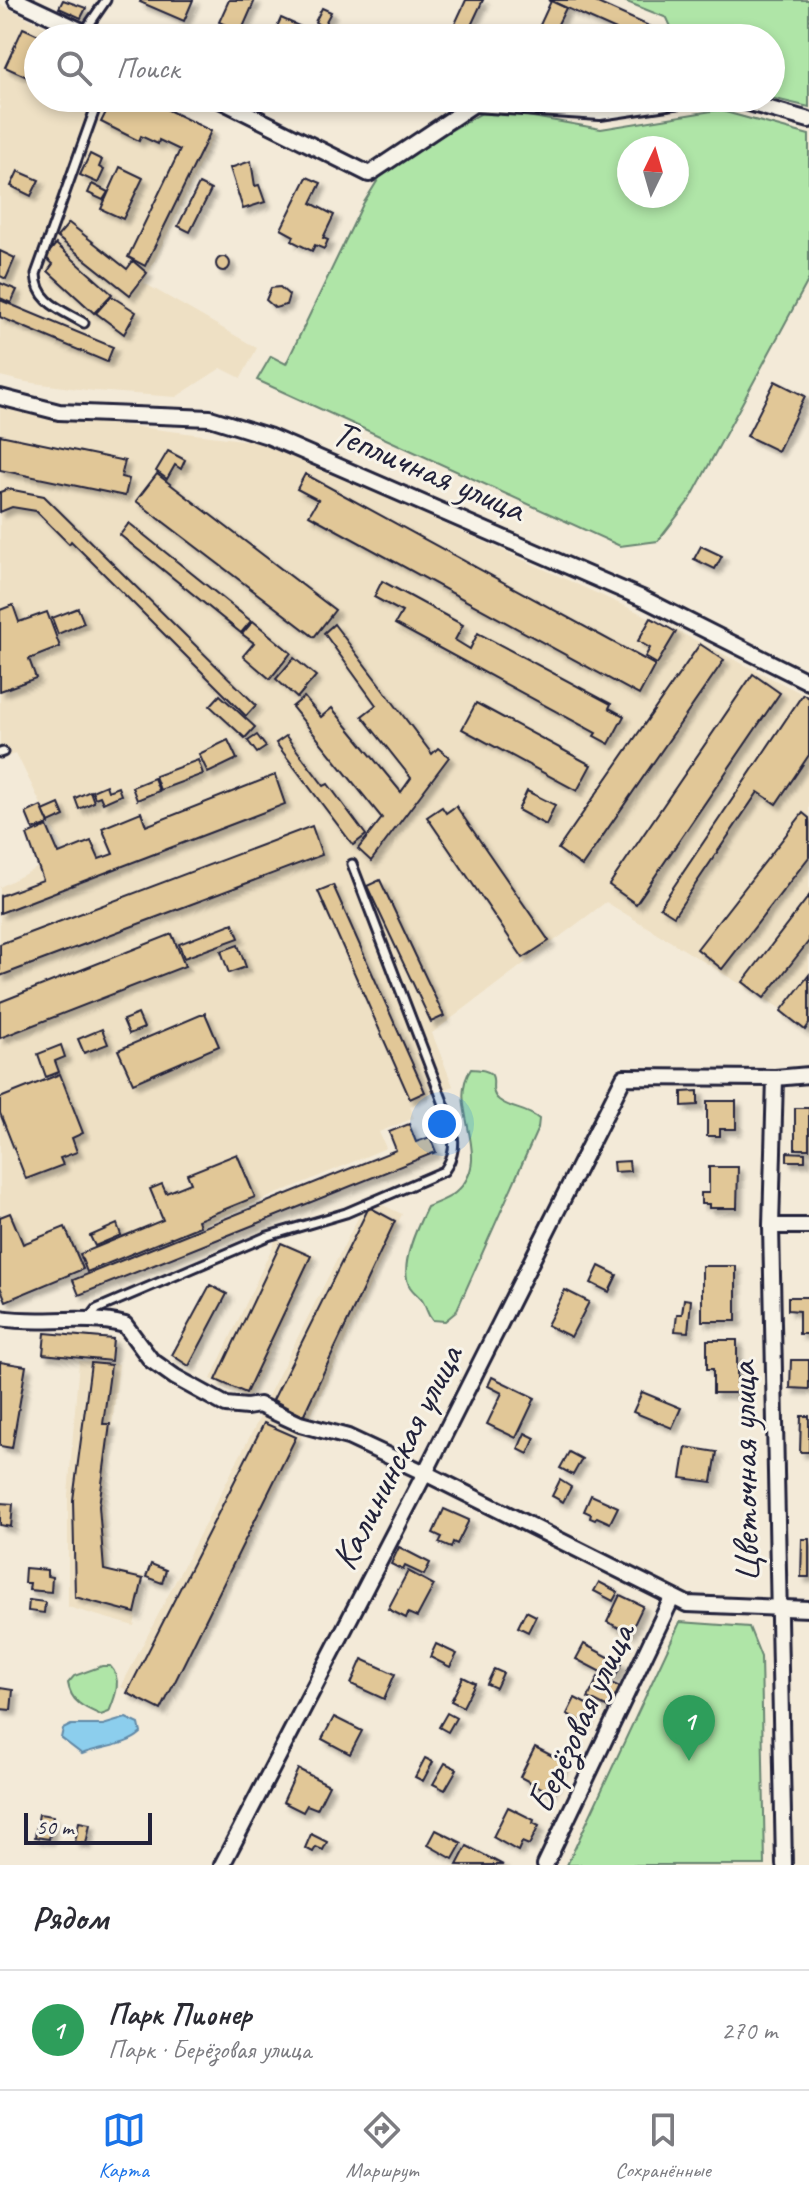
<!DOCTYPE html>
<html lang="ru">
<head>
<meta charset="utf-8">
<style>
	body { margin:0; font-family:Caveat,sans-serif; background:#f2f2f3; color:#2b2b33 }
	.compass { position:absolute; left:617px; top:136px; width:72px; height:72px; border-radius:50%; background:#fff; box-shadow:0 4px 12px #0003; rotate:5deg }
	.scale { position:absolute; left:24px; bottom:20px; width:128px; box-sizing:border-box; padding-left:8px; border:4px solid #22223b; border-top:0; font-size:22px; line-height:28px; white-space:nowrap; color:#22223b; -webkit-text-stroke:6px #f7f3e8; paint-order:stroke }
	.you { position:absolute; left:442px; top:1124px; width:28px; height:28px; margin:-20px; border:6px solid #fff; border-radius:50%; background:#1a73e8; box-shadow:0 0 0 12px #1a73e833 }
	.badge { display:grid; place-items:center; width:52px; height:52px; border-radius:50%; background:#1a73e8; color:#fff; font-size:26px; font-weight:700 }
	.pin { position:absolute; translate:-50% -66px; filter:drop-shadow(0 2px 4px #0008) }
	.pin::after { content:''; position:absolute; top:42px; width:28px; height:24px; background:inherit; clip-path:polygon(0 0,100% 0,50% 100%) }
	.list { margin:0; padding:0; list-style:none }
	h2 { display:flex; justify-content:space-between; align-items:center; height:104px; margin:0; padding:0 32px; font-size:34px }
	h2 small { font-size:26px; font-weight:400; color:#7c7c81 }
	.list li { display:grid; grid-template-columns:52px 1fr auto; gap:24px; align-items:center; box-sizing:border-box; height:120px; padding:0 32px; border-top:2px solid #e1e1e2 }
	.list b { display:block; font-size:30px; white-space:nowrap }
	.list p { margin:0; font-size:26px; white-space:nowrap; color:#7c7c81 }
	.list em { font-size:26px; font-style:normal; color:#7c7c81 }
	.icon { flex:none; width:44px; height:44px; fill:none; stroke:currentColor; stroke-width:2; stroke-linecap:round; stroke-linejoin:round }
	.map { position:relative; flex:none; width:809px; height:1865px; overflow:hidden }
	.search { position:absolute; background:#fff; box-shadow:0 4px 12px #0003; left:24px; right:24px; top:24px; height:88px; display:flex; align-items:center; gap:20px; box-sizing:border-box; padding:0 28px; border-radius:44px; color:#7c7c81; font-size:30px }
	.sheet { height:224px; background:#fff }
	nav { display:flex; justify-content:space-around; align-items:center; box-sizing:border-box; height:112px; border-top:2px solid #e1e1e2; background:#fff; font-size:22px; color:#7c7c81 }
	nav a { display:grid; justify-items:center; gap:4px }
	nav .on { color:#1a73e8 }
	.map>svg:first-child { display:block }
	.built { fill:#eee0c4 }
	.green { fill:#afe5a7; stroke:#688471; stroke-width:2; fill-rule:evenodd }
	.water { fill:#8cceed; stroke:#6289a6; stroke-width:2 }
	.building { fill:#e1c797; stroke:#22223b; stroke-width:2; filter:url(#shadow) }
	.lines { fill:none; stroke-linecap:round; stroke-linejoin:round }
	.lane-casing { stroke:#22223b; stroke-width:13 }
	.street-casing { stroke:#22223b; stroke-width:20 }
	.lane { stroke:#f7f3e8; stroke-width:7 }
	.street { stroke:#f7f3e8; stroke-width:14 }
	.labels { text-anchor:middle; stroke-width:6; stroke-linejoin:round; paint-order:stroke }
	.street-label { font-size:38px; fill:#22223b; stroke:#f7f3e8 }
</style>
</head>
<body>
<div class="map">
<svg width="809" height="1865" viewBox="0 0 809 1865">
	<defs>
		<filter id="shadow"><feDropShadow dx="5" dy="5" stdDeviation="2" flood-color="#0004"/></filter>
	</defs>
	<rect width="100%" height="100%" fill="#f3ead8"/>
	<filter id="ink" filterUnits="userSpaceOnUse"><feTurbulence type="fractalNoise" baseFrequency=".0125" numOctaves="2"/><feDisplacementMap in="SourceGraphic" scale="16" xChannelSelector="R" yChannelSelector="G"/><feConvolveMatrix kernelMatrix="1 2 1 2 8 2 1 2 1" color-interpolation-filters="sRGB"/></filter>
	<g filter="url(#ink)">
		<g class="built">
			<path d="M0 4 66 38H38V98H169L164 108 215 132 144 283 257 348 241 378 221 368 176 397 94 391 26 382 0 376Z"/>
			<path d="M0 407 18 412 267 443 651 618 809 697V1026L606 902 432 1033 453 1086 410 1106 414 1118 379 1132 386 1148 200 1226 85 1268 6 1301 0 1287V887L65 853 16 753 0 760Z"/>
			<path d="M368 1198 402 1214 308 1422 265 1402Z"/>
			<path d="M276 1239 315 1255 248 1397 211 1379Z"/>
			<path d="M79 1361 119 1364 103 1506 107 1570 144 1576 134 1626 68 1607V1495Z"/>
			<path d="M263 1411 304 1432 161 1710 121 1687Z"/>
		</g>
		<g class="green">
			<path d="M622 0H809V107L771 98V38H676L667 18Z"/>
			<path d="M718 110 809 135V279L691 498 658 541 620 546 257 380 271 356 286 364 363 204 386 167 482 113 516 114 601 129ZM629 148H677V196H629Z"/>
			<path d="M471 1069C509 1070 483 1087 499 1100 512 1110 526 1108 539 1119L538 1128 456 1312 445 1321 432 1320C427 1314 427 1309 423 1302 420 1296 414 1293 410 1287 398 1267 417 1227 427 1207 436 1203 448 1199 455 1193 497 1158 445 1106 471 1069Z"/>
			<path d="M680 1622 749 1627 761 1657 765 1865H567Z"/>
			<path d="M102 1666H110C123 1679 115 1697 109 1712L101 1715C85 1708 71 1703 68 1683L74 1676Z"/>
		</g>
		<path class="water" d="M126 1718 139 1724 141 1733C126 1747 100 1746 82 1754L61 1738 63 1729 71 1725H103Z"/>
		<g class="building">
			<path d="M63 0 86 8 81 18 59 8Z"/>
			<path d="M141 0H193L184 21 140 2Z"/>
			<path d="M229 0H255L241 32 219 22Z"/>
			<path d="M466 0H483L468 32 454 26Z"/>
			<path d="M549 0H591L658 30 654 38H634Z"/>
			<path d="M551 1 566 8 551 38H534Z"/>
			<path d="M322 8 331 12 323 27 315 22Z"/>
			<path d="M281 18 321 36V38H272Z"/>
			<path d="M23 28 45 38H38V82L5 67Z"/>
			<path d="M121 98H169L164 108 211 131 145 266 128 257 180 150 159 140 158 144 141 136 139 141 101 122 111 102 118 105Z"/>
			<path d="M90 154 102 160 99 167 104 170 98 183 80 175Z"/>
			<path d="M251 161 255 186 259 185 265 202 243 209 230 168Z"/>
			<path d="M120 167 143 178 123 219 101 209Z"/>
			<path d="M18 171 39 180 31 196 11 186Z"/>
			<path d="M307 177 321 183 311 203 334 215 323 238 328 240 324 249 315 245 312 251 292 241 294 236 281 229Z"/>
			<path d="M92 184 108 192 103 200 88 193Z"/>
			<path d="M199 184 211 190 190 232 178 226Z"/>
			<path d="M69 223 127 269 133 261 147 273 130 295 57 237Z"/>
			<path d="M56 244 112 294 94 313 48 271 53 264 45 257Z"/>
			<path d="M0 251 15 258 6 279 0 276Z"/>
			<circle cx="223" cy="264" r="7"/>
			<path d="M0 283 17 290 11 303 0 298Z"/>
			<path d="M280 287 289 295 286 305 275 308 266 300 271 288Z"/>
			<path d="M111 296 136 312 124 334 96 313Z"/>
			<path d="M0 300 113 347 107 362 0 317Z"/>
			<path d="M775 381 805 396 778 451 747 436Z"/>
			<path d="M0 435 125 461 121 477 129 479 125 496 0 470Z"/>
			<path d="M168 451 185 460 181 469 175 465 167 479 156 471Z"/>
			<path d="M157 474 335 610 314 637 136 501Z"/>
			<path d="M305 474 655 665 639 695 309 515 318 500 297 489Z"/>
			<path d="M8 489 44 496 256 705 246 716 71 541 69 544 36 511 12 507 0 512V492Z"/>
			<path d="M129 523 251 621 241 633 120 535Z"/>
			<path d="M701 546 722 556 715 569 694 559Z"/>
			<path d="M382 581 463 625 455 640 470 649 478 633 611 704 609 708 624 716 609 744 594 736 596 733 395 624 402 612 374 597Z"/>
			<path d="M13 605 19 622 47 612 60 647 29 659 36 678 0 691V610Z"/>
			<path d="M78 608 84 623 58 634 52 618Z"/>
			<path d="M651 618 676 632 657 664 645 657 650 648 638 641Z"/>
			<path d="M253 621 291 653 270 679 243 656 254 643 242 634Z"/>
			<path d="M334 624 432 754 438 748 449 757 371 861 358 849 382 818 292 707 304 697 321 717 332 708 401 792 411 778 362 716 376 705 324 633Z"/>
			<path d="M700 644 724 660 582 866 558 849Z"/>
			<path d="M294 658 316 676 297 698 276 679Z"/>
			<path d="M753 674 780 693 636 904 609 885Z"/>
			<path d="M803 694 809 698V755L776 804 758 792 674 916 660 907Z"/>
			<path d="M220 695 255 727 245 738 210 706Z"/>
			<path d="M476 703 591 765 577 791 462 729Z"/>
			<path d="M257 735 266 747 257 753 248 741Z"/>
			<path d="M286 736 324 786 328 784 366 835 353 845 276 743Z"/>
			<path d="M228 740 237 759 208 773 199 754Z"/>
			<path d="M198 760 203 774 160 790 155 776Z"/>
			<path d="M275 775 285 804 0 913V896L43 880 27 835 47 826 59 854 91 841 99 859 113 854 102 828 141 812 146 826Z"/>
			<path d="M154 778 159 791 137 800 132 787Z"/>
			<path d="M106 785 108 791 118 787 121 795 103 803 100 796 95 798 92 791Z"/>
			<path d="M90 791 94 802 79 809 75 798Z"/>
			<path d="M527 791 555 805 546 825 518 810Z"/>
			<path d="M59 804 64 816 49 823 43 811Z"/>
			<path d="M41 806 49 824 33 830 26 813Z"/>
			<path d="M456 806 549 941 523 958 427 817 442 807 446 813Z"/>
			<path d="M803 813 809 818V857L722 969 697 949Z"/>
			<path d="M312 826 322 855 0 976V944Z"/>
			<path d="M380 880 444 1016 431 1022 367 886Z"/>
			<path d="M333 885 425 1092 410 1099 318 891Z"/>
			<path d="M809 896V941L764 998 743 982Z"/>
			<path d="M233 923 239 938 184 958 179 944Z"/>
			<path d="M172 934 185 966 0 1038V1002Z"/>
			<path d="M238 945 246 967 229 973 221 951Z"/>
			<path d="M809 975V1024L805 1030 781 1011Z"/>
			<path d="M205 1013 219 1046 133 1083 118 1050Z"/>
			<path d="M138 1014 144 1028 129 1034 123 1020Z"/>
			<path d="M102 1029 108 1044 84 1053 78 1039Z"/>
			<path d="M61 1045 65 1057 55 1061 59 1072 46 1077 38 1054Z"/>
			<path d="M60 1074 83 1133 72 1138 77 1152 60 1158 63 1165 26 1179 0 1113V1098Z"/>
			<path d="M698 1091V1105L682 1106V1092Z"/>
			<path d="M707 1101H736V1129H720V1136H707Z"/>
			<rect x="795" y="1108" width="14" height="41"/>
			<path d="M409 1124 416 1142 430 1137 436 1152 79 1295 73 1280 396 1150 389 1132Z"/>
			<path d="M787 1152 805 1153V1161H787Z"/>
			<path d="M237 1154 255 1197 198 1220 200 1226 87 1272 80 1254 163 1220 150 1189 162 1184 166 1193 191 1183 187 1174Z"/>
			<path d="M629 1161 630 1171 614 1172 613 1162Z"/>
			<path d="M709 1167H738L737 1208H709V1204H701V1193H709Z"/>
			<path d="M369 1207 395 1221 303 1416 273 1400Z"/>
			<path d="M10 1213 23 1244 65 1227 83 1269 6 1301 0 1287V1217Z"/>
			<path d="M117 1224 121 1235 95 1246 90 1236Z"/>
			<path d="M281 1243 311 1256 246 1393 216 1380Z"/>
			<path d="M599 1266 617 1275 609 1292 591 1283Z"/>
			<rect x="702" y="1266" width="34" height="55"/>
			<path d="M210 1285 227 1294 189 1366 172 1355Z"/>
			<path d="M565 1290 589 1302 571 1337 547 1325Z"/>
			<path d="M788 1297H809V1334H799V1311L788 1310Z"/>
			<path d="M684 1299 691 1300 688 1332 675 1331 677 1314H682Z"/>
			<path d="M45 1333 113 1339 111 1361 43 1354Z"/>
			<path d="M707 1340H737V1393H713V1369H707Z"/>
			<path d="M791 1360H809V1389L790 1388Z"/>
			<path d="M0 1362 26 1366 12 1448 0 1446Z"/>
			<path d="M91 1363 111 1365 103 1424H110L99 1506 104 1570 143 1579 135 1613 75 1597 73 1500Z"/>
			<path d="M492 1377 535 1398 516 1438 487 1424 502 1393 488 1386Z"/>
			<path d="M642 1392 681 1408 672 1428 633 1412Z"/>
			<path d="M801 1416H809V1452H800Z"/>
			<path d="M264 1423 296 1437 161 1710 127 1693Z"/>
			<path d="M525 1433 535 1438 528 1454 518 1449Z"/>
			<path d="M686 1447 717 1452 712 1482 681 1478Z"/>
			<path d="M569 1452 582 1459 573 1475 560 1468Z"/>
			<path d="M560 1480 571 1487 563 1502 552 1496Z"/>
			<path d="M591 1495 618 1507 610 1523 597 1517 595 1520 590 1518 591 1514 584 1511Z"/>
			<path d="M0 1503 13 1504 11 1527 0 1525Z"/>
			<path d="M444 1509 469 1520 457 1544 453 1542 451 1548 439 1543 442 1537 433 1533Z"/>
			<path d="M802 1539H809V1577H801Z"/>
			<path d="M399 1547 430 1563 424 1575 405 1566 403 1570 391 1564Z"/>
			<path d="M151 1564 166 1570 162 1583 146 1577Z"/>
			<path d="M25 1568 47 1570V1576L52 1577 51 1592 29 1590 30 1583H24Z"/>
			<path d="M408 1571 434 1585 417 1617 408 1613 406 1618 388 1609Z"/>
			<path d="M599 1582 618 1592 613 1601 594 1591Z"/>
			<path d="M620 1595 643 1606 630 1633 607 1622Z"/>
			<path d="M29 1600 45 1602 44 1613 28 1611Z"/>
			<path d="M526 1611 536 1616 528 1632 518 1627Z"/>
			<path d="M436 1644 457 1654 450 1667 430 1657Z"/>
			<path d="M584 1644 622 1664 614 1679 576 1659Z"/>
			<path d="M362 1659 395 1674 384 1699 351 1684Z"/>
			<path d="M494 1669 503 1673 496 1688 487 1684Z"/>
			<path d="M463 1677 475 1683 463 1707 451 1701Z"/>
			<path d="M598 1677 620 1687 610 1709 588 1698Z"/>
			<path d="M0 1688 13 1690 11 1710 0 1709Z"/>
			<path d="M575 1698 592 1707 585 1723 567 1714Z"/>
			<path d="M447 1713 456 1718 448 1732 439 1727Z"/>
			<path d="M334 1717 362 1731 350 1754 322 1739Z"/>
			<path d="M535 1747 564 1762 549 1792 520 1777Z"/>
			<path d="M425 1758 433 1762 423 1781 415 1777Z"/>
			<path d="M445 1763 457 1769 445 1790 433 1784Z"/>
			<path d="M298 1769 329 1785 317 1809 307 1805 303 1812 283 1802Z"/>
			<path d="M508 1807 534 1820 533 1823 539 1826 529 1845 522 1842 518 1851 493 1837Z"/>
			<path d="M39 1814 53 1816 49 1839 35 1837Z"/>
			<path d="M79 1822 90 1824 86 1844 75 1842Z"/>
			<path d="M436 1830 462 1843 453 1859 428 1845Z"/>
			<path d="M311 1834 327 1842 323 1850 316 1847 313 1852 305 1848Z"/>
			<path d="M467 1846 503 1865H457Z"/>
		</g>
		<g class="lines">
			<g class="lane-casing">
				<g id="lane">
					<path d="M84 32 106 0"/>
					<path d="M84 323C62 310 37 303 36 274L99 98"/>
					<path d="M0 753 3 752"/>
					<path d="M90 1318 97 1309 268 1236 346 1213 444 1171C455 1156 455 1142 452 1125L352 864"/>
				</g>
			</g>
			<g class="street-casing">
				<g id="street">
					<path d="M16 0 97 38"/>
					<path d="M216 98 369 174 474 104 600 112 693 98"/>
					<path d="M731 98 809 120"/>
					<path d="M0 397 59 412 210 418 268 436 644 599 809 682"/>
					<path d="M775 1078 771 1226 784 1865"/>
					<path d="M771 1226H809"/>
					<path d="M0 1318C41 1325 83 1314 125 1325L151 1360 175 1377 226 1405 247 1407 259 1405 300 1424 348 1437 425 1473 687 1604 809 1609"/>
					<path d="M222 1865 425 1473 624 1077 775 1078 809 1075"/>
					<path d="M545 1865 672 1598"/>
				</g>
			</g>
			<use href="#lane" class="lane"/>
			<use href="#street" class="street"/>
		</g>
	</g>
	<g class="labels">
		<g class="street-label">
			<text transform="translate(429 470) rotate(23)" y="13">Тепличная улица</text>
			<text transform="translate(396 1457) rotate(-63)" y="13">Калининская улица</text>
			<text transform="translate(744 1472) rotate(-91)" y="13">Цветочная улица</text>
			<text transform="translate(580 1718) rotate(-65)" y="13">Берёзовая улица</text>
		</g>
	</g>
</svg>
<svg class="compass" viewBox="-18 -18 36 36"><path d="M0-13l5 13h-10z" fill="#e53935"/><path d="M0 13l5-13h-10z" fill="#7c7c81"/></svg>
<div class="scale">50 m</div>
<div class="you"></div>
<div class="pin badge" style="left:689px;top:1761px;background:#2e9e5b">1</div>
<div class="search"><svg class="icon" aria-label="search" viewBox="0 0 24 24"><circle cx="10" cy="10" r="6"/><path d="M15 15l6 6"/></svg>Поиск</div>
</div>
<section class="sheet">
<h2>Рядом<small></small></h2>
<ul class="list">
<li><span class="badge" style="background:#2e9e5b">1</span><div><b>Парк Пионер</b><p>Парк · Берёзовая улица</p></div><em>270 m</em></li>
</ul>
</section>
<nav>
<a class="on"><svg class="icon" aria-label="map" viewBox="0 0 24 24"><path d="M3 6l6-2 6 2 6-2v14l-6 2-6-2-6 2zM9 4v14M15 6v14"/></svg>Карта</a>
<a><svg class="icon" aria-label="directions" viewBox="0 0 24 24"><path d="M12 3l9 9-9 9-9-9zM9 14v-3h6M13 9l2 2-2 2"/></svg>Маршрут</a>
<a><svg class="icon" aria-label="saved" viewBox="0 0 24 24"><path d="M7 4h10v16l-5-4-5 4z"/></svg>Сохранённые</a>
</nav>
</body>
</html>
